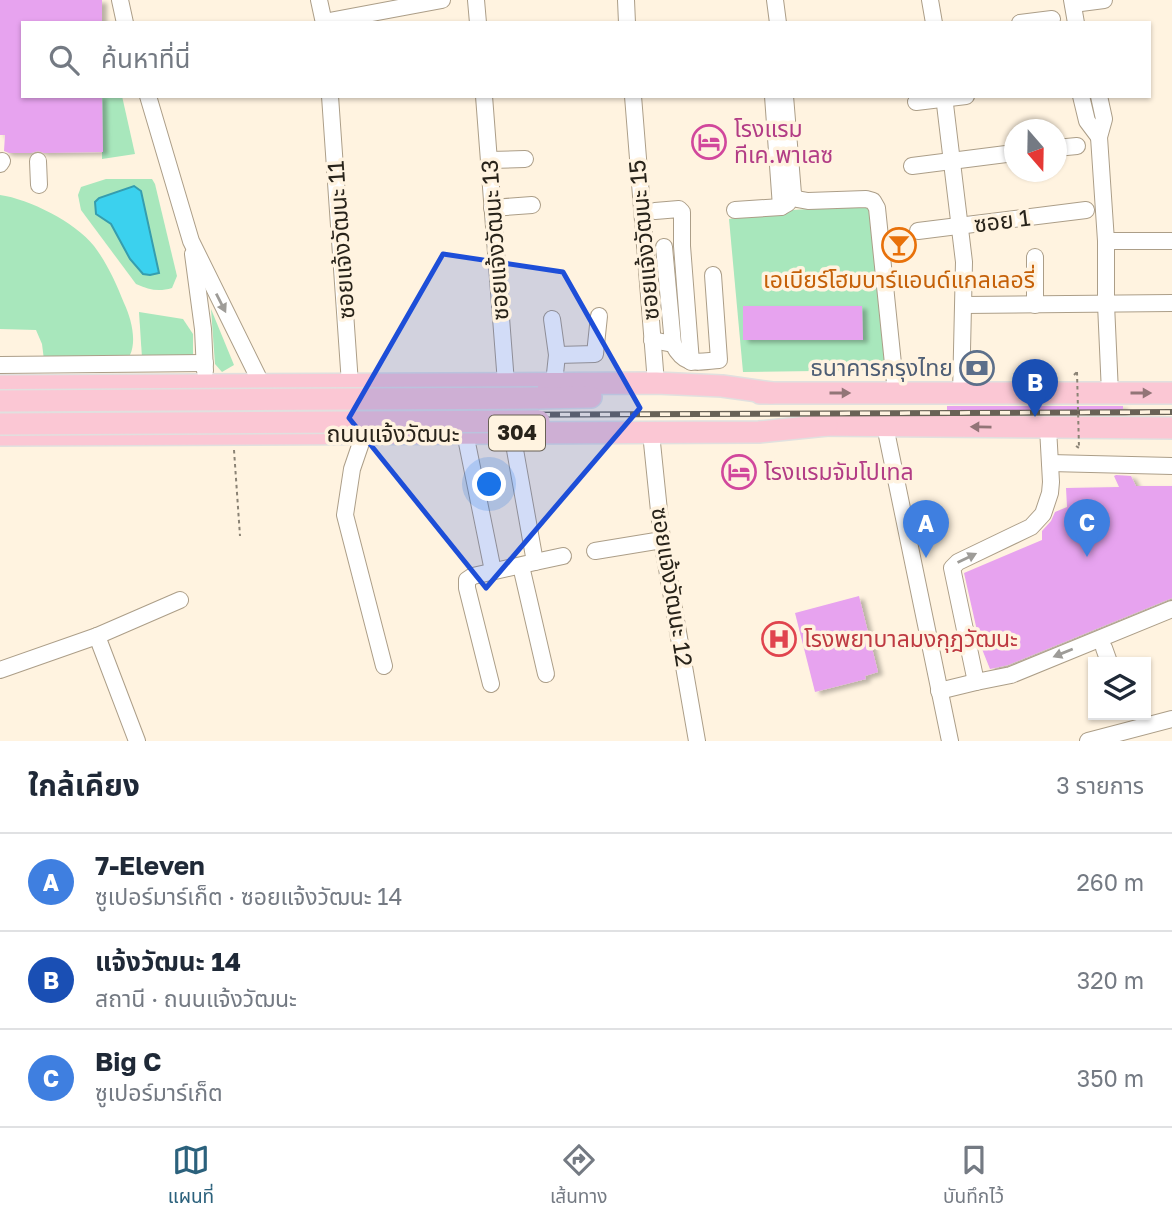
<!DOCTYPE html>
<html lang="th">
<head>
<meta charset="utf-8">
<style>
	body { margin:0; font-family:"Golos Text","Noto Sans Thai",sans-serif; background:#f6f6f7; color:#1f2937 }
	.controls { position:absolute; right:21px; bottom:21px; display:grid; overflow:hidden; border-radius:0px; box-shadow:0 2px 5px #0004 }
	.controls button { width:63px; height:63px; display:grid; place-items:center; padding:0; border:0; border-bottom:2px solid #e0e1e3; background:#fff; color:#1f2937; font:35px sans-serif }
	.compass { position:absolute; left:1004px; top:119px; width:63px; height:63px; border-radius:50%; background:#fff; box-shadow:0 2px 5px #0004; rotate:160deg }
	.you { position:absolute; left:490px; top:485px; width:24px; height:24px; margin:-18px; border:5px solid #fff; border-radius:50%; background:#1a73e8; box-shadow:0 0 0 10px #1a73e833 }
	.badge { display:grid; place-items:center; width:46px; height:46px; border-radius:50%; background:#2b617c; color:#fff; font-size:23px; font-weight:700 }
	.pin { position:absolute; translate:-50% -58px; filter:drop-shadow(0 2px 4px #0008) }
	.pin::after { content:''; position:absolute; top:37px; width:24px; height:21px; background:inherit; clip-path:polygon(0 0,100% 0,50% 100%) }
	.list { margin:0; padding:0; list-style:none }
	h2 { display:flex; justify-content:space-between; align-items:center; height:91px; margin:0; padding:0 28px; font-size:30px }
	h2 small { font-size:23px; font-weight:400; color:#747a83 }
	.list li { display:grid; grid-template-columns:46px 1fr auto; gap:21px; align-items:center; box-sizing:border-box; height:98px; padding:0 28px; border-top:2px solid #e0e1e3 }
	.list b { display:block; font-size:26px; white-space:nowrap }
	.list p { margin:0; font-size:23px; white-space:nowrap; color:#747a83 }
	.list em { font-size:23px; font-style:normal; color:#747a83 }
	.icon { flex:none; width:38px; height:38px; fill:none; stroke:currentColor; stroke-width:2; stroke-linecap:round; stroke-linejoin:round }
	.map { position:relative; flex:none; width:1172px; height:741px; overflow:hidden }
	.search { position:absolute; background:#fff; box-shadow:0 2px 5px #0004; left:21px; right:21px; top:21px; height:77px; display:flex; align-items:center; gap:18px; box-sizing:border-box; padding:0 24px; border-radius:0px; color:#747a83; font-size:26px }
	.sheet { height:385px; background:#fff }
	nav { display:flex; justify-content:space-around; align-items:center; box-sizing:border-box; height:98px; border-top:2px solid #e0e1e3; background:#fff; font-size:19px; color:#747a83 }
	nav a { display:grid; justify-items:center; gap:4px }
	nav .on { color:#2b617c }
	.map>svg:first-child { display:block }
	.green { fill:#a8e7bc }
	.water { fill:#3bd1ee; stroke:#359dae; stroke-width:2 }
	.building { fill:#e7a3ef; filter:url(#shadow) }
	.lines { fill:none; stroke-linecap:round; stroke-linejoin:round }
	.minor-casing { stroke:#ac9e88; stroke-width:18 }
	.major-casing { stroke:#e1e0df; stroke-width:24 }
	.path { stroke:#8b8375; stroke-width:2; stroke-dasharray:3.5 3.5; stroke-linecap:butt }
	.minor { stroke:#fff; stroke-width:16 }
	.major { stroke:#fbc7d4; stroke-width:21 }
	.rail-casing { stroke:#696256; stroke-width:6 }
	.rail { stroke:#fff3e0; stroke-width:3.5; stroke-dasharray:10; stroke-linecap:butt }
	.major-bridge-casing { stroke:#e1e0df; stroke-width:24; stroke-linecap:butt }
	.path-bridge { stroke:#8b8375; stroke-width:2; stroke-dasharray:3.5 3.5; stroke-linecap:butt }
	.major-bridge { stroke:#fbc7d4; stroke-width:21 }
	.oneway { fill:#9e9c98 }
	.oneway2 { fill:#927577 }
	.marked { fill:#1d4ed8; fill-opacity:0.2; stroke:#1d4ed8; stroke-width:5; stroke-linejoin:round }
	.labels { text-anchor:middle; stroke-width:7; stroke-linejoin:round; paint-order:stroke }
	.shield { fill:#fff3e0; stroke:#686155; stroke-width:2 }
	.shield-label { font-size:21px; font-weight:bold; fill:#28231a }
	.hotel-label { font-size:23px; fill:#b23c85; stroke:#fff3e0; text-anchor:start }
	.street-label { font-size:23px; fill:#28231a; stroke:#fff3e0 }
	.food-label { font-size:23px; fill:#c56008; stroke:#fff3e0 }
	.service-label { font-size:23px; fill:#4e5e75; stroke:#fff3e0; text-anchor:end }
	.health-label { font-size:23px; fill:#be3a42; stroke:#fff3e0; text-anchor:start }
</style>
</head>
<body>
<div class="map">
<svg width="1172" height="741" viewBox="0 0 1172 741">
	<defs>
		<filter id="shadow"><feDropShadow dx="5" dy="3" stdDeviation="2" flood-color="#0004"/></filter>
	</defs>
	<rect width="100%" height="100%" fill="#fff3e0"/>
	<g class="green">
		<path d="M102 96H122L135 154 102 159Z"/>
		<path d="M106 179H152L155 184 177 276 172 288C159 292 149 290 136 284L81 210 78 195 81 187Z"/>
		<path d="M0 195C29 199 75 222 94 246 107 263 116 283 124 303 131 318 137 340 130 355L125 358 44 360 42 344 36 330 0 329Z"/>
		<path d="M868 206 872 213 885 370 743 372 729 219 792 210Z"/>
		<path d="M211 309 234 365 222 372 215 364Z"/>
		<path d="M139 312 183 319 193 334V356L142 358Z"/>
	</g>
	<path class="water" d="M134 186 141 191 159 273 150 275 143 274 130 259 111 224 96 214 95 202 99 198Z"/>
	<g class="building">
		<path d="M0 0H102V23H23V96H102L103 152 44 153 38 151 31 153H9L4 151 5 135H0Z"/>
		<path d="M743 306H862L863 340H743Z"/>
		<path d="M947 406H1123V414L947 413Z"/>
		<path d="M1116 475 1131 476 1136 486H1172V598L1008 665 990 669 980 644 964 573 1042 540V531L1051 521 1055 512 1067 507 1066 488 1119 487 1114 476Z"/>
		<path d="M859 596 878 672 865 676 866 679 815 692 795 613Z"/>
	</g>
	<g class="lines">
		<g class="minor-casing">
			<g id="minor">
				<path d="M120 0 125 23"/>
				<path d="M319 0 324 23"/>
				<path d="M476 0 478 23"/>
				<path d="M626 0 627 23"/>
				<path d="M775 0 778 23"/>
				<path d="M930 0 934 23"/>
				<path d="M1072 0 1076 23"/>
				<path d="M1073 4 1104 0"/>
				<path d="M324 22 442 0"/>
				<path d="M1020 23 1052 19"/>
				<path d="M148 96 191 241 262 385"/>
				<path d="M330 96 350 384"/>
				<path d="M484 96 506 383"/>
				<path d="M633 96 656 383"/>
				<path d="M773 96 781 207"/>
				<path d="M785 96 793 194 797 199 808 201 866 199 873 201 877 208 896 393"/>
				<path d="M944 96 964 262 961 394"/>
				<path d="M1081 96 1087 121 1099 137"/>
				<path d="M1099 96 1104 119 1099 137 1106 241V304L1110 393"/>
				<path d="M916 102 966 96"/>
				<path d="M1056 148 1077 146"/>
				<path d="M489 160 525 159"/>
				<path d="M38 161 39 185"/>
				<path d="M0 164 2 161"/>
				<path d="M912 166 1014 153"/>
				<path d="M492 208 532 205"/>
				<path d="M735 210 781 207 788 203"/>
				<path d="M655 211 679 209 682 212V246L691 362"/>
				<path d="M918 231 1086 210"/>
				<path d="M1106 241H1172"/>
				<path d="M664 247 673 344"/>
				<path d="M193 254 203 329 205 371"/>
				<path d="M964 305 1172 303"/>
				<path d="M1035 305V257"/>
				<path d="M552 319 557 355 554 383"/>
				<path d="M652 340 673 344C685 367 696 362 719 360L713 275"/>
				<path d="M557 355 595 354 599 316"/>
				<path d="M0 365 205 363"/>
				<path d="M885 426 950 741"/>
				<path d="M1048 428 1051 482 1050 493 1043 514 1031 527 958 562 952 568 976 682 1011 675 1172 609"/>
				<path d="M465 433 493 571"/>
				<path d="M651 433 662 540 697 741"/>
				<path d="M364 434 352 469 345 515 384 666"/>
				<path d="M1050 463 1172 466"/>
				<path d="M595 551 662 540"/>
				<path d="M535 562 563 556"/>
				<path d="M521 566 546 674"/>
				<path d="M97 636 137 741"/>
				<path d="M1104 648 1109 662"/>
				<path d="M0 670 97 636 180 600"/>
				<path d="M491 684 467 588V580L473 576 535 562 512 433"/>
				<path d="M939 691 976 682"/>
				<path d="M1088 741 1172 719"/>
			</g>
		</g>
		<g class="major-casing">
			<g id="major">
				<path d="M0 386 656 383 722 386 772 393"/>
				<path d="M760 393H1172"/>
				<path d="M538 398 591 397"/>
				<path d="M814 425 1172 428"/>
				<path d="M0 435 759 432 827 425"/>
			</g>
		</g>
		<g class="path">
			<path d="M1074 375 1077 372"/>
			<path d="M1076 446 1079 448"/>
			<path d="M234 450 240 536"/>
		</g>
		<use href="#minor" class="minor"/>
		<use href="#major" class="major"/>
		<g class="rail-casing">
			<path id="rail" d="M0 417 1172 412"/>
		</g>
		<use href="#rail" class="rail"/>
		<g class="major-bridge-casing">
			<g id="major-bridge">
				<path d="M0 401 538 398"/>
				<path d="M0 424 539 421"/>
			</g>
		</g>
		<path class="path-bridge" d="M1077 372 1079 448"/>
		<use href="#major-bridge" class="major-bridge"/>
	</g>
	<defs><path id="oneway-solid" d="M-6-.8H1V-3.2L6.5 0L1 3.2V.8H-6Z" transform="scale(1.75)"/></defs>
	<g class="oneway">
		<use href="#oneway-solid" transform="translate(221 303) rotate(63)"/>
		<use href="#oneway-solid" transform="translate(967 558) rotate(-26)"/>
		<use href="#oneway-solid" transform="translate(1063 653) rotate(158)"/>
	</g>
	<g class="oneway2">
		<use href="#oneway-solid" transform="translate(840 393)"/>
		<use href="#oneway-solid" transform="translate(1141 393)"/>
		<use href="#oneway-solid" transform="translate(981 427) rotate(-179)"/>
	</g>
	<path class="marked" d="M443 254 563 272 640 408 486 588 349 418Z"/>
	<defs>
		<g id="hotel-ring" transform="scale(1.75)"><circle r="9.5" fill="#fff3e0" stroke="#d1479c" stroke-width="1.5"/><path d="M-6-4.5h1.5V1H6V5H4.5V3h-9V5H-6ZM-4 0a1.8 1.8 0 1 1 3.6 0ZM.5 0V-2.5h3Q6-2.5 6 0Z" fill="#d1479c"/></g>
		<g id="bar-ring" transform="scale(1.75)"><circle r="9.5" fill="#fff3e0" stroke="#e8710a" stroke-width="1.5"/><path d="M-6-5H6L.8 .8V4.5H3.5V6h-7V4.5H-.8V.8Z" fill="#e8710a"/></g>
		<g id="bank-ring" transform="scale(1.75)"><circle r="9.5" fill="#fff3e0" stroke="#5c6f8a" stroke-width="1.5"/><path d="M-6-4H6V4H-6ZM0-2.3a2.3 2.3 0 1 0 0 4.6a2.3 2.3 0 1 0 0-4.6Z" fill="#5c6f8a"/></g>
		<g id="hospital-ring" transform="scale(1.75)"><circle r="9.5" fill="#fff3e0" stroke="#e0444e" stroke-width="1.5"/><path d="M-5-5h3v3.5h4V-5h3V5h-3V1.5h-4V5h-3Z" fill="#e0444e"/></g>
	</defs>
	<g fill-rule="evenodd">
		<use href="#hotel-ring" x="709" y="142"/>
		<use href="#bar-ring" x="899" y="245"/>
		<use href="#bank-ring" x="977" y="368"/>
		<use href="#hotel-ring" x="739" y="472"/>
		<use href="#hospital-ring" x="779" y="639"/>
	</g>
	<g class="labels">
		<rect class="shield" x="489" y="415.5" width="56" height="35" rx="5"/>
		<g class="shield-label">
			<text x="517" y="440">304</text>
		</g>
		<g class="hotel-label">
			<text x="734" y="137">โรงแรม<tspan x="734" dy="26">ทีเค.พาเลซ</tspan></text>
			<text x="764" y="480">โรงแรมจัมโปเทล</text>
		</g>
		<g class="street-label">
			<text transform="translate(1002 221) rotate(-7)" y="8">ซอย 1</text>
			<text transform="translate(341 240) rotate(-94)" y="8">ซอยแจ้งวัฒนะ 11</text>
			<text transform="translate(495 240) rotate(-94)" y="8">ซอยแจ้งวัฒนะ 13</text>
			<text transform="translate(644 240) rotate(-95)" y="8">ซอยแจ้งวัฒนะ 15</text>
			<text x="393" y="442">ถนนแจ้งวัฒนะ</text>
			<text transform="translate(672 587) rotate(81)" y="8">ซอยแจ้งวัฒนะ 12</text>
		</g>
		<g class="food-label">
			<text x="899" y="288">เอเบียร์โฮมบาร์แอนด์แกลเลอรี่</text>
		</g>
		<g class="service-label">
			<text x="953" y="376">ธนาคารกรุงไทย</text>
		</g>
		<g class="health-label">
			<text x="804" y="647">โรงพยาบาลมงกุฎวัฒนะ</text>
		</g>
	</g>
</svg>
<div class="controls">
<button><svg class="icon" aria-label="layers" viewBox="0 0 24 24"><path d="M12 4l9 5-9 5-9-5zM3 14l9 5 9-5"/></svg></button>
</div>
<svg class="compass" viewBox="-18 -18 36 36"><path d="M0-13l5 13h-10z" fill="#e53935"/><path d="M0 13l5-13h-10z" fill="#747a83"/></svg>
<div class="you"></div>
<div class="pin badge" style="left:926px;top:558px;background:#3f7fe0">A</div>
<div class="pin badge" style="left:1035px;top:417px;background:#1a4fb4">B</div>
<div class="pin badge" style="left:1087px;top:557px;background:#3f7fe0">C</div>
<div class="search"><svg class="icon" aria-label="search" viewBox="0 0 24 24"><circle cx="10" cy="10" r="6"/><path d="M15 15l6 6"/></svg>ค้นหาที่นี่</div>
</div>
<section class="sheet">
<h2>ใกล้เคียง<small>3 รายการ</small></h2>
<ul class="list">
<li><span class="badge" style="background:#3f7fe0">A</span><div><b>7-Eleven</b><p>ซูเปอร์มาร์เก็ต · ซอยแจ้งวัฒนะ 14</p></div><em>260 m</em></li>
<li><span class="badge" style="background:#1a4fb4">B</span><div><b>แจ้งวัฒนะ 14</b><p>สถานี · ถนนแจ้งวัฒนะ</p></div><em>320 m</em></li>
<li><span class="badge" style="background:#3f7fe0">C</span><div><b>Big C</b><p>ซูเปอร์มาร์เก็ต</p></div><em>350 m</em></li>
</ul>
</section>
<nav>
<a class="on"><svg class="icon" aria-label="map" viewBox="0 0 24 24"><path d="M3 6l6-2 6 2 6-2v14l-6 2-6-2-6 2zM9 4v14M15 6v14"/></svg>แผนที่</a>
<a><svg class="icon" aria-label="directions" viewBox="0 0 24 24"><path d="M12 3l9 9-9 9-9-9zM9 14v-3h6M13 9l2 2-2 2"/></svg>เส้นทาง</a>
<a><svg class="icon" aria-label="saved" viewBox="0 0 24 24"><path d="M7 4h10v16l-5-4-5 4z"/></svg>บันทึกไว้</a>
</nav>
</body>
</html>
